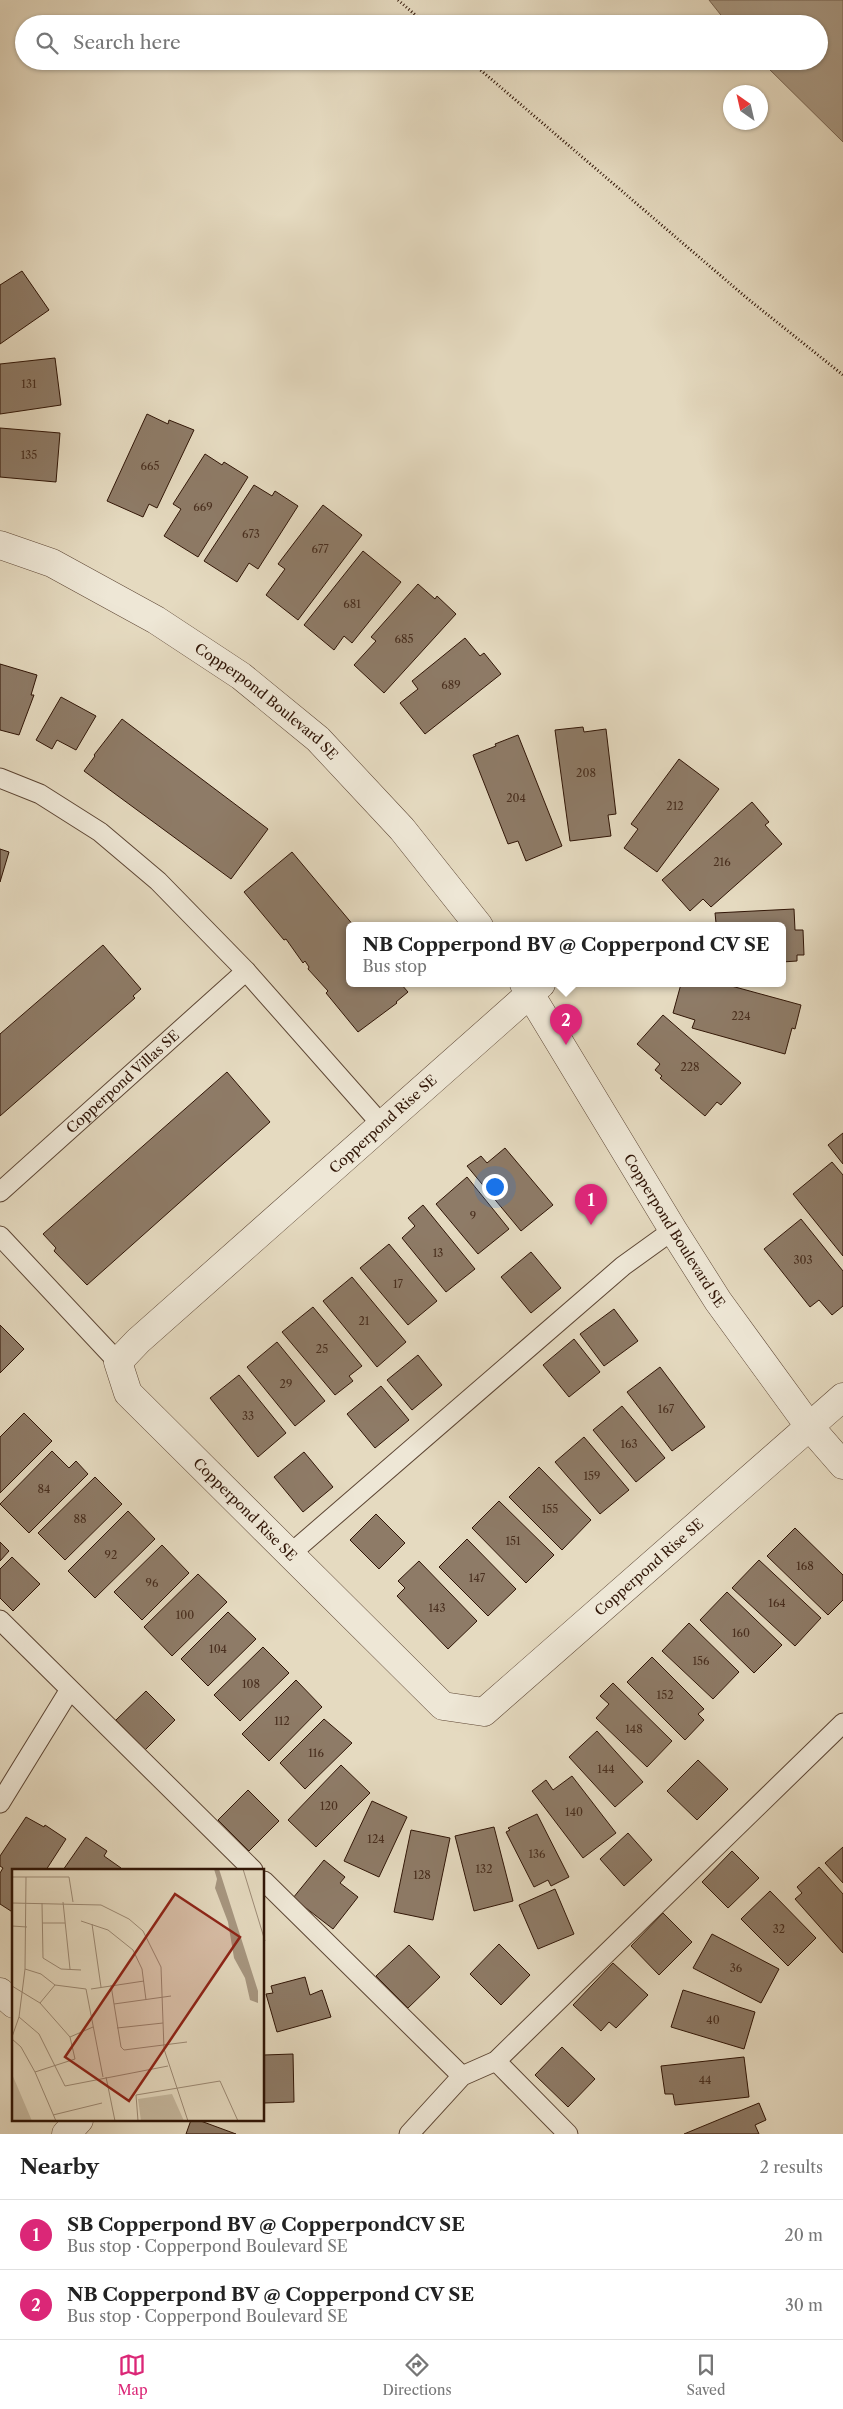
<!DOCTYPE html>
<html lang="en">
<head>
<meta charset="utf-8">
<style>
	body { margin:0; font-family:"Libre Caslon Text",serif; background:#f2f2f2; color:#222 }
	.compass { position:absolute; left:723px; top:85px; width:45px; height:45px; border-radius:50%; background:#fff; box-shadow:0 1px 4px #0004; rotate:326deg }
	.you { position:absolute; left:494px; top:1186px; width:18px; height:18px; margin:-12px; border:4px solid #fff; border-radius:50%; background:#1a73e8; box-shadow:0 0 0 8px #1a73e833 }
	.badge { display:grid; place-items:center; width:32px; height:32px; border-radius:50%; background:#db2777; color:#fff; font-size:16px; font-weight:700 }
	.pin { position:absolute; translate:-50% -41px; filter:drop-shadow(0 1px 2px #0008) }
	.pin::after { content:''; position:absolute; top:26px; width:18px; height:15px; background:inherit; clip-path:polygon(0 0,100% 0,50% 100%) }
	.popup { position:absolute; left:346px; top:922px; width:440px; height:65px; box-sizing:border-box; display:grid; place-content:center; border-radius:8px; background:#fff; filter:drop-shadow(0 1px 4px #0005); font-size:16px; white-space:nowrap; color:#767676 }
	.popup b { font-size:19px; color:#222 }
	.popup::after { content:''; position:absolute; left:50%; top:100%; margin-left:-10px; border:10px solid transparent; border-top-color:#fff }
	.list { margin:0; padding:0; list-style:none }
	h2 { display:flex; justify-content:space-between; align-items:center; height:65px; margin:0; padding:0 20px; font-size:21px }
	h2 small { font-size:16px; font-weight:400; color:#767676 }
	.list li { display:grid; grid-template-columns:32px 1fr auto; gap:15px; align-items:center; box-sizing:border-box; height:70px; padding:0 20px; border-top:1px solid #e0e0e0 }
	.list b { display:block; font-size:19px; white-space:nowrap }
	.list p { margin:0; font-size:16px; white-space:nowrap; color:#767676 }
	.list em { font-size:16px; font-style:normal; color:#767676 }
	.icon { flex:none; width:28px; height:28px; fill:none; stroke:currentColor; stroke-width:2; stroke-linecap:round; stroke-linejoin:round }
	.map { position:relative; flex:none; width:843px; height:2134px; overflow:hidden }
	.search { position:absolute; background:#fff; box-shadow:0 1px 4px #0004; left:15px; right:15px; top:15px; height:55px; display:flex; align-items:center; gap:12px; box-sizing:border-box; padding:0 18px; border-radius:28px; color:#767676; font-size:19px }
	.sheet { height:205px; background:#fff }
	nav { display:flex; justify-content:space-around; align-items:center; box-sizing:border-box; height:70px; border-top:1px solid #e0e0e0; background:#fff; font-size:14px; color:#767676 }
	nav a { display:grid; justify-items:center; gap:2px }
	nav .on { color:#db2777 }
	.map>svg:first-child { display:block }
	.water { fill:#a79781; stroke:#776350 }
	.building { fill:#8e7b67; stroke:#301506 }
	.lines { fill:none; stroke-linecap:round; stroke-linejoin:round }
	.service-casing { stroke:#5d4634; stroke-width:21 }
	.minor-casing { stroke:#5d4634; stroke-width:29 }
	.tertiary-casing { stroke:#5d4634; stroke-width:29 }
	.path { stroke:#301506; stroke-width:3; stroke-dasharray:1 2.5; stroke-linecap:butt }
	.service { stroke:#eee7d6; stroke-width:19 }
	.minor { stroke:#eee7d6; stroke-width:28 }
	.tertiary { stroke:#eee7d6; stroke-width:28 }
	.labels { text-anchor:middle; stroke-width:5; stroke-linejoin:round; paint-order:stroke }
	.number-label { font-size:11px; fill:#482e1e }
	.street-label { font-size:14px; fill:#301506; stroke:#eee7d6 }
	.inset-road { fill:none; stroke:#9d8b76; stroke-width:1 }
	.view { fill:#8f2418; fill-opacity:0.15; stroke:#8f2418; stroke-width:2.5 }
	.inset-edge { fill:none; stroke:#301506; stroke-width:2.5 }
</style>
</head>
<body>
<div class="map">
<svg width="843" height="2134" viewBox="0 0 843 2134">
	<rect width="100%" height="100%" fill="#e5dac0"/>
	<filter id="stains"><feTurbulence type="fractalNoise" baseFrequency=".004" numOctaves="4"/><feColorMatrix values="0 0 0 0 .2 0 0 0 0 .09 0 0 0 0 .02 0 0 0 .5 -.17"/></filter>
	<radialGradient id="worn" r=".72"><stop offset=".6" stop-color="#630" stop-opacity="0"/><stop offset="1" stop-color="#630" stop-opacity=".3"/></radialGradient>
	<path class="water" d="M709 0H843V142L761 61H819V24H728Z"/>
	<g class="building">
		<path d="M22 271 49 310 0 344V285Z"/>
		<path d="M55 358 61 405 0 414V364Z"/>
		<path d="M147 414 168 424 169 420 194 430 157 508 149 504 143 517 107 501Z"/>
		<path d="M0 428 60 433 56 482 0 477Z"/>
		<path d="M205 454 222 465 224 462 248 477 198 557 164 536 181 509 173 504Z"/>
		<path d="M254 485 272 496 275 491 298 506 258 569 249 563 237 582 204 561Z"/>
		<path d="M323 505 362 535 298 620 266 595 285 569 278 564Z"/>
		<path d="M363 551 401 582 352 643 344 636 334 650 304 625Z"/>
		<path d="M418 584 435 599 437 596 456 614 384 693 354 665 376 641 371 637Z"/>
		<path d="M465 638 480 656 484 653 501 674 425 734 400 703 418 689 412 681Z"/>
		<path d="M0 664 37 675 31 695H34L19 735 0 730Z"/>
		<path d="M61 697 96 716 76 750 57 740 52 749 36 740Z"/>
		<path d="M122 719 268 829 231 879 84 771 95 756 94 755Z"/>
		<path d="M583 727 584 732 606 729 616 814 608 815 611 836 570 841 555 730Z"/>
		<path d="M518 735 562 846 526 861 518 841 508 844 473 755 496 746 495 744Z"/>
		<path d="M679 759 719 789 657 872 624 848 638 829 631 824Z"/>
		<path d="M752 802 769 822 765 825 782 844 711 907 703 899 690 911 662 880Z"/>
		<path d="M0 849 9 852 0 882Z"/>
		<path d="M292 852 354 926H350V984H401L408 992 396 1002 397 1003 358 1032 326 993 328 991 308 969 309 967 305 961 303 963 286 939 284 940 244 892Z"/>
		<path d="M794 909 795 930H803L804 955H797V961L782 962V926H688V924L716 923 715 913Z"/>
		<path d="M103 945 141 989 133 996 135 998 0 1116V1034Z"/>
		<path d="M681 984H724L801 1005 795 1029 792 1028 785 1054 692 1028 695 1020 673 1013Z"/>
		<path d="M663 1015 741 1083 721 1105 717 1102 705 1116 660 1078 662 1076 655 1070 660 1064 637 1044Z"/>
		<path d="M227 1072 270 1122 87 1285 54 1251 56 1248 43 1234Z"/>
		<path d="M843 1133V1164L828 1145Z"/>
		<path d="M505 1148 553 1205 521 1231 467 1166 481 1156 487 1163Z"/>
		<path d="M832 1162 843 1175V1256L793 1194Z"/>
		<path d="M467 1177 509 1229 478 1254 436 1204Z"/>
		<path d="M423 1205 475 1269 446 1292 402 1238 415 1226 408 1218Z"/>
		<path d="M801 1219 843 1271V1306L832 1315 819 1300 810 1307 764 1249Z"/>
		<path d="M389 1244 437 1301 408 1325 360 1268Z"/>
		<path d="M531 1252 561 1288 531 1313 501 1277Z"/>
		<path d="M352 1277 406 1342 377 1367 323 1301Z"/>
		<path d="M313 1307 362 1366 349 1376 353 1381 335 1395 282 1332Z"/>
		<path d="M614 1309 638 1341 604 1366 580 1334Z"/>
		<path d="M0 1325 24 1349 0 1373Z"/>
		<path d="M574 1339 600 1372 569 1397 543 1365Z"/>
		<path d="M277 1342 325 1401 295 1426 247 1367Z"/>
		<path d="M418 1355 442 1385 412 1410 387 1380Z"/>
		<path d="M660 1367 705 1427 672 1451 627 1392Z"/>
		<path d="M239 1375 286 1433 258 1457 210 1398Z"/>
		<path d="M381 1386 409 1420 375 1448 347 1414Z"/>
		<path d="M622 1406 665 1458 636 1482 593 1430Z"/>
		<path d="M24 1413 52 1441 0 1493V1437Z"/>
		<path d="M584 1437 629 1490 600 1514 555 1462Z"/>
		<path d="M52 1451 69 1468 76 1461 88 1474 29 1533 0 1504Z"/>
		<path d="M304 1452 333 1487 303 1512 274 1477Z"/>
		<path d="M539 1467 591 1520 562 1550 509 1497Z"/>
		<path d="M95 1477 122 1504 65 1560 38 1533Z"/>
		<path d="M499 1501 554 1555 526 1583 472 1528Z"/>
		<path d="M128 1511 155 1539 95 1598 68 1571Z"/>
		<path d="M376 1514 405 1543 379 1569 350 1540Z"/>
		<path d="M795 1528 843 1575V1600L828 1615 767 1556Z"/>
		<path d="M467 1539 516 1589 488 1616 439 1567Z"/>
		<path d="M0 1542 9 1551 0 1561Z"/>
		<path d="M162 1545 189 1573 142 1620 114 1592Z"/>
		<path d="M12 1557 40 1584 13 1611 0 1598V1569Z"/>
		<path d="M759 1560 821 1618 795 1646 732 1588Z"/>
		<path d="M419 1561 477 1621 448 1649 397 1596 405 1588 398 1581Z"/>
		<path d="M198 1574 227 1602 172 1656 144 1627Z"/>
		<path d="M727 1592 782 1645 754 1673 700 1620Z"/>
		<path d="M228 1612 256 1639 208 1686 181 1659Z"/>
		<path d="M689 1623 739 1672 713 1699 662 1651Z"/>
		<path d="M263 1647 289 1673 240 1721 214 1695Z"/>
		<path d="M652 1657 704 1709 698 1714 704 1720 685 1740 627 1682Z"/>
		<path d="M296 1680 322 1707 269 1761 242 1734Z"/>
		<path d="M613 1683 672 1741 647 1767 596 1718 609 1704 600 1696Z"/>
		<path d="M146 1691 175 1720 145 1750 116 1720Z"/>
		<path d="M324 1719 352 1743 305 1789 280 1763Z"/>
		<path d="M597 1731 643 1782 615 1807 569 1757Z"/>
		<path d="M698 1760 728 1789 697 1820 667 1791Z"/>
		<path d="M341 1765 370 1793 316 1847 288 1820Z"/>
		<path d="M572 1776 616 1833 583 1858 532 1791 546 1780 553 1790Z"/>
		<path d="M248 1790 279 1821 249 1851 218 1820Z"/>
		<path d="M372 1801 407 1817 379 1877 344 1861Z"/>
		<path d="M537 1814 569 1877 551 1886 548 1880 534 1887 506 1832 510 1830 508 1828Z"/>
		<path d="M26 1817 44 1827 45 1825 66 1839 46 1870H14V1913L0 1904V1873L3 1868 0 1866V1856Z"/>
		<path d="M494 1827 513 1901 474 1911 455 1836Z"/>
		<path d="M411 1830 450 1838 433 1920 394 1912Z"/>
		<path d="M628 1833 652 1860 624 1886 600 1859Z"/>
		<path d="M86 1837 107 1851 104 1856 121 1868 120 1870H63Z"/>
		<path d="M843 1847V1883L825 1863Z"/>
		<path d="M732 1851 759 1878 728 1908 702 1882Z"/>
		<path d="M324 1860 345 1877 340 1883 358 1897 333 1929 293 1898Z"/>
		<path d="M819 1867 843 1894V1953L795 1899 802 1893 797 1887Z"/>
		<path d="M555 1889 574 1934 538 1949 519 1905Z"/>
		<path d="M770 1891 816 1938 788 1966 741 1919Z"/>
		<path d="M663 1913 692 1942 659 1975 631 1946Z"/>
		<path d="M712 1934 779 1969 761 2003 693 1968Z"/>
		<path d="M499 1944 530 1975 501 2005 470 1974Z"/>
		<path d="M409 1945 440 1977 408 2008 376 1976Z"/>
		<path d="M613 1963 648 1995 616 2028 609 2022 601 2031 573 2005Z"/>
		<path d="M305 1977 310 1995 322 1990 331 2017 277 2032 266 1994 273 1993 271 1986Z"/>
		<path d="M683 1990 755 2012 744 2049 671 2027Z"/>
		<path d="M562 2047 595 2079 568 2107 535 2075Z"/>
		<path d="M293 2054 294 2102 264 2103V2055Z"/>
		<path d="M744 2057 749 2097 675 2105 673 2094H665L661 2066Z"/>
		<path d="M759 2103 766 2120 755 2125 759 2134H684Z"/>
		<path d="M191 2120H198L236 2134H186Z"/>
	</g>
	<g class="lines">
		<g class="service-casing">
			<g id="service">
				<path d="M0 778 40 794 100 832 158 881 246 971 382 1125"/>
				<path id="s1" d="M0 1192 246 971"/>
				<path d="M0 1236 118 1362"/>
				<path d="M289 1555 623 1266 673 1230"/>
				<path d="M0 1620 253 1870"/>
				<path d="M0 1803 69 1691"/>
				<path d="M264 1881 462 2076"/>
				<path d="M496 2061 568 2134"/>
				<path d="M409 2134 462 2076 496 2061 843 1723"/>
			</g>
		</g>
		<g class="minor-casing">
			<g id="minor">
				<path id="s2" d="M541 984 138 1341 118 1362 128 1393 443 1706 484 1712 843 1397"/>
				<path d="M0 1992 14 2004"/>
				<path d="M66 2134 79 2120"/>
			</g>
		</g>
		<g class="tertiary-casing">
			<g id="tertiary">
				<path id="s3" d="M0 545 52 563 156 620 241 676 318 739 402 829 479 926"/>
				<path id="s4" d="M524 984 673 1230 718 1301 809 1426 843 1465"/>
			</g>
		</g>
		<g class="path">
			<path d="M398 0 426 24"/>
			<path d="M470 61 748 299 843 375"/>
		</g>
		<use href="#service" class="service"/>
		<use href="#minor" class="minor"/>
		<use href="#tertiary" class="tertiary"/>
	</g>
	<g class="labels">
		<g class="number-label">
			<text x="29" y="388">131</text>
			<text x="29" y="459">135</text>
			<text x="150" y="470">665</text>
			<text x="203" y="511">669</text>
			<text x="251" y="538">673</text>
			<text x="320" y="553">677</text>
			<text x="352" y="608">681</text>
			<text x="404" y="643">685</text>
			<text x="451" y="689">689</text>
			<text x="586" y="777">208</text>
			<text x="516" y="802">204</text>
			<text x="675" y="810">212</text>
			<text x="722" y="866">216</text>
			<text x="741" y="1020">224</text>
			<text x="690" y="1071">228</text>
			<text x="473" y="1220">9</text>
			<text x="438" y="1257">13</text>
			<text x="803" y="1264">303</text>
			<text x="398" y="1288">17</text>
			<text x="364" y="1325">21</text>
			<text x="322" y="1353">25</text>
			<text x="286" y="1388">29</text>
			<text x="666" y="1413">167</text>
			<text x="248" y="1420">33</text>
			<text x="629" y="1448">163</text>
			<text x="592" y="1480">159</text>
			<text x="44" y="1493">84</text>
			<text x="550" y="1513">155</text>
			<text x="80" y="1523">88</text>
			<text x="513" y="1545">151</text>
			<text x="111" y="1559">92</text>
			<text x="805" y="1570">168</text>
			<text x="477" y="1582">147</text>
			<text x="152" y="1587">96</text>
			<text x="777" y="1607">164</text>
			<text x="437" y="1612">143</text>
			<text x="185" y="1619">100</text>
			<text x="741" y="1637">160</text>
			<text x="218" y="1653">104</text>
			<text x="701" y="1665">156</text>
			<text x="251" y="1688">108</text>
			<text x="665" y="1699">152</text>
			<text x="282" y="1725">112</text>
			<text x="634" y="1733">148</text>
			<text x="316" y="1757">116</text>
			<text x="606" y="1773">144</text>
			<text x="329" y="1810">120</text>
			<text x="574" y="1816">140</text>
			<text x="376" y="1843">124</text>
			<text x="537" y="1858">136</text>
			<text x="484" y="1873">132</text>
			<text x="422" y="1879">128</text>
			<text x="779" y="1933">32</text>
			<text x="736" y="1972">36</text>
			<text x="713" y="2024">40</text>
			<text x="705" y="2084">44</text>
		</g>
		<g class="street-label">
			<text dy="5" stroke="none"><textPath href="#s3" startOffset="311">Copperpond Boulevard SE</textPath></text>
			<text dy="5" stroke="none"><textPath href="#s1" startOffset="165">Copperpond Villas SE</textPath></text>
			<text transform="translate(383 1124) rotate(-42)" y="5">Copperpond Rise SE</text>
			<text dy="5" stroke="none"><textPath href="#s4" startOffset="289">Copperpond Boulevard SE</textPath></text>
			<text dy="5" stroke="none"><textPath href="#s2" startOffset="765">Copperpond Rise SE</textPath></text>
			<text dy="5" stroke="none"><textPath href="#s2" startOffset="1305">Copperpond Rise SE</textPath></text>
		</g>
	</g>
	<g transform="translate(12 1869)">
		<rect width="252" height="252" fill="#e5dac0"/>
		<path d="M0 205 20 252H0ZM160 225 172 252H129L126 230Z" fill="#c6b9a0"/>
		<path d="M202 0H207L246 122V134L238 131 233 109 222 89 216 53 203 19 205 10Z" fill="#a79781"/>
		<path class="inset-road" d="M231 0 253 72M0 8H57L61 33M51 33 58 100M0 34 89 36 117 50 131 62 149 98 152 180 176 252M30 34 31 89 49 100 69 101M69 52 96 61 121 81 130 100 134 131M30 54H53M80 55 89 118M0 57 15 58M13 100 29 105 43 116 74 120 91 208M99 116 102 135M0 117 28 134 58 168 63 190 23 203M79 120 132 112M159 127 102 135 109 178 112 181 175 173M28 134 43 116M7 148 27 165 53 217 156 197M105 159 151 154M0 168 7 148 13 100 14 8M58 168 81 158M0 170 9 178 23 203 44 252M94 208 103 252M41 246 90 234M126 252 124 226 208 212 226 252"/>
		<path class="view" d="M163 25 228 68 117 232 53 188Z"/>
		<rect width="252" height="252" class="inset-edge"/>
	</g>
	<rect width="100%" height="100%" filter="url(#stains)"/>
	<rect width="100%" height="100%" fill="url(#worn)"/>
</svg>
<svg class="compass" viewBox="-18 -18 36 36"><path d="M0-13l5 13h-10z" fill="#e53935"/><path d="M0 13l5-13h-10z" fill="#767676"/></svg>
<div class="you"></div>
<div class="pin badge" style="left:591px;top:1225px">1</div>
<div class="pin badge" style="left:566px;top:1045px">2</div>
<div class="popup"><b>NB Copperpond BV @ Copperpond CV SE</b>Bus stop</div>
<div class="search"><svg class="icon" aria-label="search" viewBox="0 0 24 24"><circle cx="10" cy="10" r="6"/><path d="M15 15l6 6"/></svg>Search here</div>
</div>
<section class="sheet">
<h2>Nearby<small>2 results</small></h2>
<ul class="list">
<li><span class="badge">1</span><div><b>SB Copperpond BV @ CopperpondCV SE</b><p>Bus stop · Copperpond Boulevard SE</p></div><em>20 m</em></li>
<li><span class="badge">2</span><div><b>NB Copperpond BV @ Copperpond CV SE</b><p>Bus stop · Copperpond Boulevard SE</p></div><em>30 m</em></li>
</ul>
</section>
<nav>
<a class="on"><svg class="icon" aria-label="map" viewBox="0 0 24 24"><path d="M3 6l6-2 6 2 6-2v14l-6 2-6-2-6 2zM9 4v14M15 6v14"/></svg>Map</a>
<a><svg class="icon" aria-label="directions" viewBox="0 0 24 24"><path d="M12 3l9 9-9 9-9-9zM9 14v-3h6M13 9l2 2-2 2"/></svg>Directions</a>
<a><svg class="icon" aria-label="saved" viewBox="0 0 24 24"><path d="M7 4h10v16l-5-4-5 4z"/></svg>Saved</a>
</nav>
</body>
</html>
